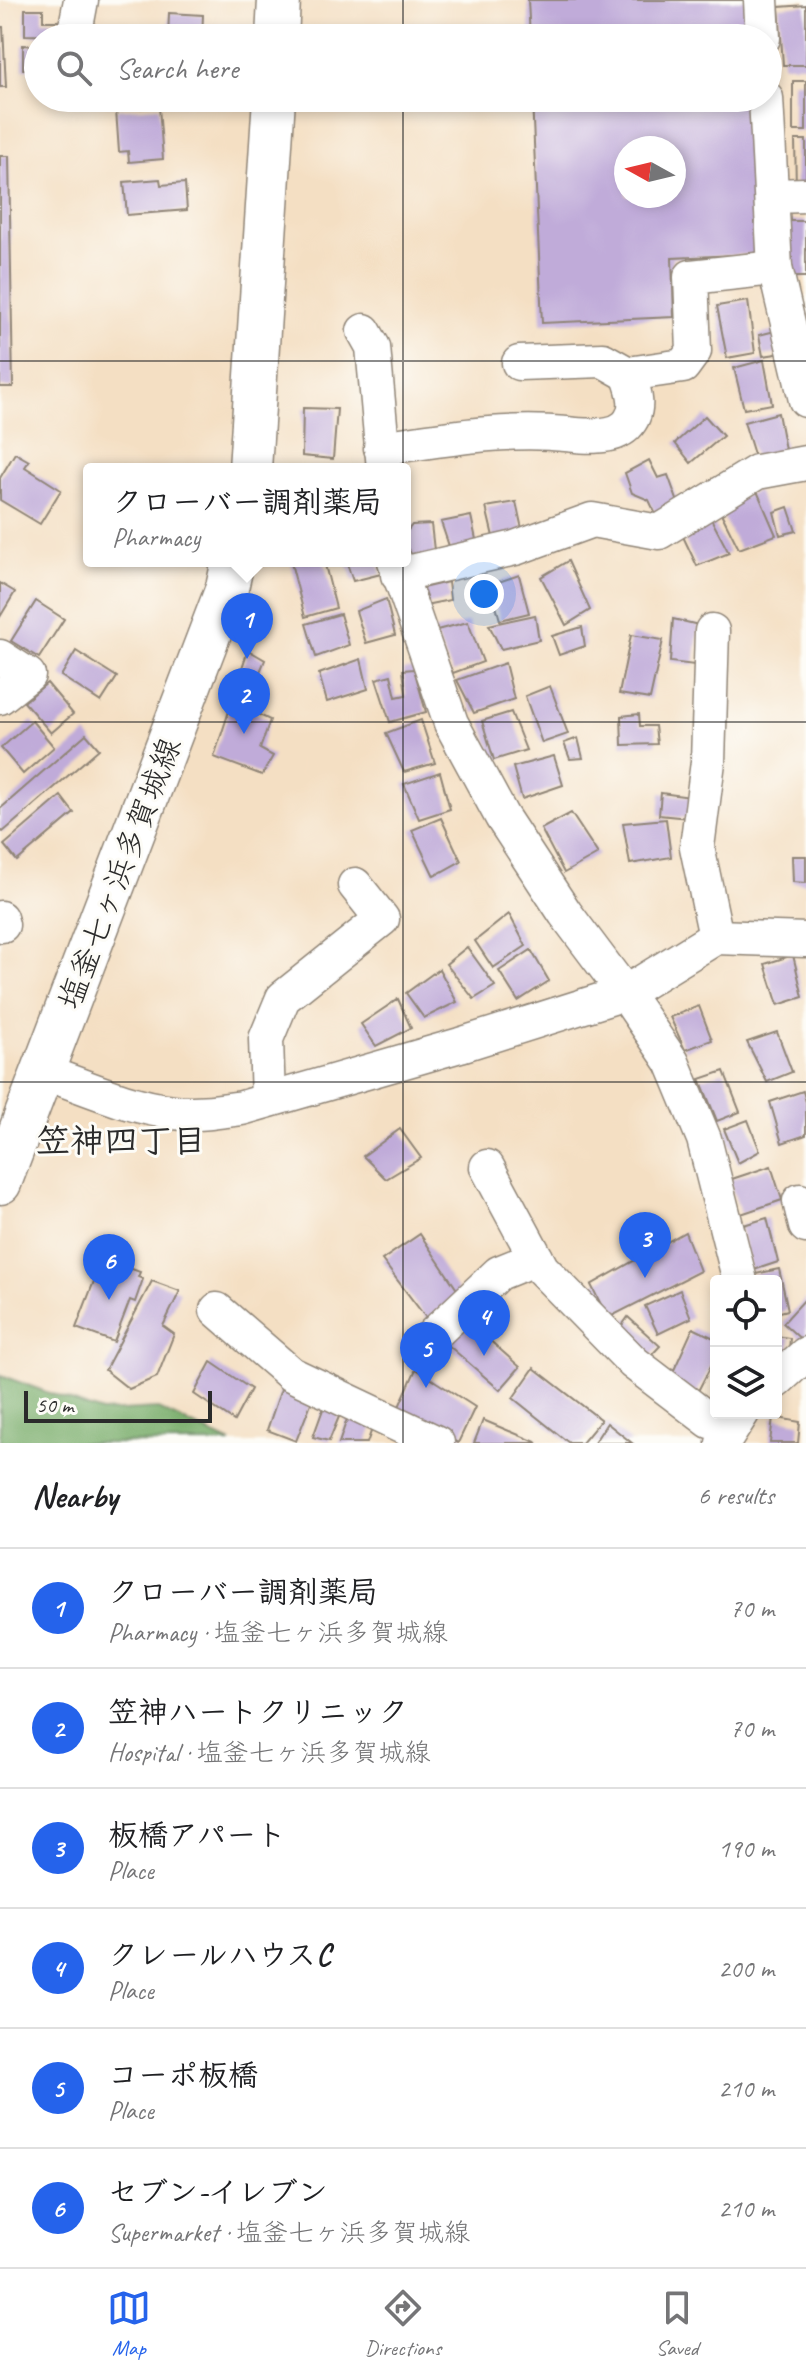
<!DOCTYPE html>
<html lang="en">
<head>
<meta charset="utf-8">
<style>
	body { margin:0; font-family:Caveat,"Klee One",sans-serif; background:#f6f6f6; color:#202124 }
	.controls { position:absolute; right:24px; bottom:24px; display:grid; overflow:hidden; border-radius:8px; box-shadow:0 4px 12px #0003 }
	.controls button { width:72px; height:72px; display:grid; place-items:center; padding:0; border:0; border-bottom:2px solid #e0e0e0; background:#fff; color:#202124; font:40px sans-serif }
	.compass { position:absolute; left:614px; top:136px; width:72px; height:72px; border-radius:50%; background:#fff; box-shadow:0 4px 12px #0003; rotate:278deg }
	.scale { position:absolute; left:24px; bottom:20px; width:188px; box-sizing:border-box; padding-left:8px; border:4px solid #2b2b2b; border-top:0; font-size:22px; line-height:28px; white-space:nowrap; color:#2b2b2b; -webkit-text-stroke:6px #fdfcf7; paint-order:stroke }
	.you { position:absolute; left:484px; top:594px; width:28px; height:28px; margin:-20px; border:6px solid #fff; border-radius:50%; background:#1a73e8; box-shadow:0 0 0 12px #1a73e833 }
	.badge { display:grid; place-items:center; width:52px; height:52px; border-radius:50%; background:#2563eb; color:#fff; font-size:26px; font-weight:700 }
	.pin { position:absolute; translate:-50% -66px; filter:drop-shadow(0 2px 4px #0008) }
	.pin::after { content:''; position:absolute; top:42px; width:28px; height:24px; background:inherit; clip-path:polygon(0 0,100% 0,50% 100%) }
	.popup { position:absolute; left:83px; top:463px; width:328px; height:104px; box-sizing:border-box; display:grid; place-content:center; border-radius:8px; background:#fff; filter:drop-shadow(0 2px 6px #0005); font-size:26px; white-space:nowrap; color:#757577 }
	.popup b { font-size:30px; color:#202124 }
	.popup::after { content:''; position:absolute; left:50%; top:100%; margin-left:-16px; border:16px solid transparent; border-top-color:#fff }
	.list { margin:0; padding:0; list-style:none }
	h2 { display:flex; justify-content:space-between; align-items:center; height:104px; margin:0; padding:0 32px; font-size:34px }
	h2 small { font-size:26px; font-weight:400; color:#757577 }
	.list li { display:grid; grid-template-columns:52px 1fr auto; gap:24px; align-items:center; box-sizing:border-box; height:120px; padding:0 32px; border-top:2px solid #e0e0e0 }
	.list b { display:block; font-size:30px; white-space:nowrap }
	.list p { margin:0; font-size:26px; white-space:nowrap; color:#757577 }
	.list em { font-size:26px; font-style:normal; color:#757577 }
	.icon { flex:none; width:44px; height:44px; fill:none; stroke:currentColor; stroke-width:2; stroke-linecap:round; stroke-linejoin:round }
	.map { position:relative; flex:none; width:806px; height:1443px; overflow:hidden }
	.search { position:absolute; background:#fff; box-shadow:0 4px 12px #0003; left:24px; right:24px; top:24px; height:88px; display:flex; align-items:center; gap:20px; box-sizing:border-box; padding:0 28px; border-radius:44px; color:#757577; font-size:30px }
	.sheet { height:824px; background:#fff }
	nav { display:flex; justify-content:space-around; align-items:center; box-sizing:border-box; height:112px; border-top:2px solid #e0e0e0; background:#fff; font-size:22px; color:#757577 }
	nav a { display:grid; justify-items:center; gap:4px }
	nav .on { color:#2563eb }
	.map>svg:first-child { display:block }
	.forest { fill:#76ab67; stroke:#506b49; stroke-width:2 }
	.building { fill:#c0abd9; fill-rule:evenodd }
	.lines { fill:none; stroke-linecap:round; stroke-linejoin:round }
	.minor-casing { stroke:#908577; stroke-width:37 }
	.major-casing { stroke:#908577; stroke-width:45 }
	.minor { stroke:#fff; stroke-width:34 }
	.major { stroke:#fff; stroke-width:42 }
	.grid { fill:none; stroke:#2b2b2b; stroke-width:2; stroke-opacity:0.55 }
	.labels { text-anchor:middle; stroke-width:6; stroke-linejoin:round; paint-order:stroke }
	.street-label { font-size:32px; fill:#2b2b2b; stroke:#fdfcf7 }
	.neighbourhood-label { font-size:34px; font-weight:bold; fill:#2b2b2b; stroke:#fdfcf7 }
</style>
</head>
<body>
<div class="map">
<svg width="806" height="1443" viewBox="0 0 806 1443">
	<rect width="100%" height="100%" fill="#fdfcf7"/>
	<filter id="ink" filterUnits="userSpaceOnUse"><feTurbulence type="fractalNoise" baseFrequency=".0125" numOctaves="2"/><feDisplacementMap in="SourceGraphic" scale="16" xChannelSelector="R" yChannelSelector="G"/><feConvolveMatrix kernelMatrix="1 2 1 2 8 2 1 2 1" color-interpolation-filters="sRGB"/></filter>
	<filter id="wash" filterUnits="userSpaceOnUse"><feTurbulence type="fractalNoise" baseFrequency=".006" numOctaves="4" result="noise"/><feDisplacementMap in="SourceGraphic" scale="32" xChannelSelector="R" yChannelSelector="G"/><feGaussianBlur stdDeviation="1.8" result="paint"/><feColorMatrix in="noise" values="0 0 0 0 0 0 0 0 0 0 0 0 0 0 0 0 0 1.4 0 .05"/><feComposite in="paint" operator="in"/></filter>
	<g filter="url(#wash)">
		<rect width="100%" height="100%" fill="#f4dfc3"/>
		<path class="forest" d="M0 1375 101 1412 158 1409 231 1443H0Z"/>
		<g id="blocks">
			<g class="building">
				<path d="M528 0H747L749 38H530Z"/>
				<path d="M806 5V65H783L779 7Z"/>
				<path d="M25 9H43V21H61V36L25 35Z"/>
				<path d="M169 13 203 15 202 38H168Z"/>
				<path d="M0 27H3L6 87H0Z"/>
				<path d="M23 45 38 46V69H23Z"/>
				<rect x="793" y="81" width="13" height="50"/>
				<path d="M532 98H751L758 254 672 258 674 317 542 323ZM626 148H674V196H626Z"/>
				<path d="M159 107 163 159 129 162 128 151 119 152 116 110Z"/>
				<path d="M795 140H806V187H796Z"/>
				<path d="M0 156H9L13 387H0Z"/>
				<path d="M160 179 161 185 185 183 187 210 127 215 124 182Z"/>
				<path d="M788 221H806V277H789Z"/>
				<path d="M748 301 755 353 727 358 717 306Z"/>
				<path d="M779 330 783 353 763 356 759 335Z"/>
				<path d="M764 360 772 404 744 409 734 368Z"/>
				<path d="M303 408 337 409 333 459 302 456Z"/>
				<path d="M778 413 787 460 757 464 744 422Z"/>
				<path d="M705 416 723 436 691 463 675 443Z"/>
				<path d="M15 453 29 461 25 467 61 490 40 524 0 500V478Z"/>
				<path d="M649 460 658 478 668 475 681 511 659 521 649 500 632 493 625 473Z"/>
				<path d="M757 491 776 535 739 549 718 507Z"/>
				<path d="M516 502 524 538 495 545 486 507Z"/>
				<path d="M788 507 796 531 780 535 774 512Z"/>
				<path d="M708 513 729 553 697 566 678 526Z"/>
				<path d="M471 516 478 549 452 555 441 522Z"/>
				<path d="M431 524 435 559 405 555V534L412 525Z"/>
				<path d="M297 561H324L336 608 305 617 291 563Z"/>
				<path d="M346 561H377L381 574 353 581Z"/>
				<path d="M568 561 590 610 566 625 541 577Z"/>
				<path d="M519 575 529 613 500 620 490 585Z"/>
				<path d="M448 582 450 600 420 606 418 589Z"/>
				<path d="M0 583 15 592 0 617Z"/>
				<path d="M386 599 395 635 366 643 356 611Z"/>
				<path d="M36 601 64 619 39 658 11 641Z"/>
				<path d="M340 614 349 645 316 657 306 624Z"/>
				<path d="M535 615 539 640 501 649 489 625Z"/>
				<path d="M673 619 699 625 694 665 670 662Z"/>
				<path d="M468 622 483 662 453 673 433 631Z"/>
				<path d="M582 627 585 646 559 655 552 636Z"/>
				<path d="M631 635 663 640 650 699 619 694Z"/>
				<path d="M248 650 265 660 257 679 241 671Z"/>
				<path d="M76 651 117 677 101 702 61 676Z"/>
				<path d="M361 659 368 689 327 702 319 674Z"/>
				<path d="M505 663 514 699 474 713 457 680Z"/>
				<path d="M414 669 426 712 390 722 376 679 391 675 396 697 406 695 403 670Z"/>
				<path d="M47 683 73 714 51 733 24 702Z"/>
				<path d="M550 686 568 734 542 743 525 696Z"/>
				<path d="M232 702 270 720 260 749 273 756 262 775 214 757Z"/>
				<path d="M511 712 526 750 494 760 482 721Z"/>
				<path d="M639 714 640 726H655L657 744 622 745 621 716Z"/>
				<path d="M421 720 435 763 404 772 386 733Z"/>
				<path d="M32 721 54 747 23 774 1 748Z"/>
				<path d="M86 734 99 749 3 832 0 829V809Z"/>
				<path d="M578 738 583 758 570 759 564 743Z"/>
				<path d="M554 756 563 785 522 799 513 767Z"/>
				<path d="M440 772 450 809 419 819 404 784Z"/>
				<path d="M661 793 691 797 688 818 659 815Z"/>
				<path d="M61 796 74 813 17 861 4 845Z"/>
				<path d="M571 813 598 854 564 873 541 829Z"/>
				<path d="M441 818 461 861 434 876 412 830Z"/>
				<path d="M666 819 671 857 630 864 623 823Z"/>
				<path d="M792 856H806V883L793 882Z"/>
				<path d="M509 914 526 946 493 968 475 941Z"/>
				<path d="M467 947 495 986 474 999 446 964Z"/>
				<path d="M531 950 549 981 518 1001 499 971Z"/>
				<path d="M793 955 803 997 778 1005 765 964Z"/>
				<path d="M439 969 457 1002 424 1018 406 993Z"/>
				<path d="M398 999 411 1028 376 1046 361 1024Z"/>
				<path d="M699 1006 712 1040 685 1050 670 1017Z"/>
				<path d="M777 1032 792 1072 767 1082 747 1042Z"/>
				<path d="M724 1071 740 1112 717 1121 700 1079Z"/>
				<path d="M803 1091 806 1102V1135L782 1143 770 1102Z"/>
				<path d="M748 1120 760 1151 738 1163 724 1129Z"/>
				<path d="M400 1129 421 1158 386 1179 363 1156Z"/>
				<path d="M771 1166 782 1200 741 1214 729 1180Z"/>
				<path d="M767 1218 778 1262 751 1271 740 1226Z"/>
				<path d="M685 1232 700 1271 608 1318 591 1285Z"/>
				<path d="M420 1234 460 1294 427 1319 382 1260Z"/>
				<path d="M103 1258 140 1272 138 1277 143 1279 135 1302 130 1300 114 1342 76 1328Z"/>
				<path d="M779 1269 788 1310 776 1313V1281H753L751 1275Z"/>
				<path d="M152 1281 180 1291 163 1326 174 1334 157 1377 129 1389 105 1370Z"/>
				<path d="M680 1290 691 1318 658 1334 645 1306Z"/>
				<path d="M806 1298V1344L783 1323Z"/>
				<path d="M628 1317 660 1346 645 1362 615 1335Z"/>
				<path d="M470 1323 520 1367 500 1390 448 1345Z"/>
				<path d="M693 1328 716 1339V1356L697 1393 669 1381Z"/>
				<path d="M776 1336 790 1338 788 1361 776 1373Z"/>
				<path d="M211 1362 251 1389 234 1421 194 1394Z"/>
				<path d="M534 1368 601 1420 582 1443H569L513 1398Z"/>
				<path d="M416 1369 475 1407 458 1443 397 1411Z"/>
				<path d="M282 1386 313 1398 296 1441 267 1430Z"/>
				<path d="M326 1401 343 1407 329 1441 313 1437Z"/>
				<path d="M349 1413 374 1423 367 1443H339Z"/>
				<path d="M773 1417 800 1422 798 1443H770Z"/>
				<path d="M483 1420 538 1443H474Z"/>
				<path d="M607 1423 632 1443H594Z"/>
			</g>
		</g>
	</g>
	<g filter="url(#ink)">
		<use href="#blocks" fill-opacity="0" stroke="#908577" stroke-width="2"/>
		<g class="lines">
			<g class="minor-casing">
				<g id="minor">
					<path d="M761 0 763 38"/>
					<path d="M75 32 81 0"/>
					<path d="M766 98 775 268 806 400"/>
					<path d="M772 196 806 195"/>
					<path d="M364 331 373 347 384 469"/>
					<path d="M519 363 603 360 628 374 683 366 694 351 691 277 775 268"/>
					<path d="M381 448C442 439 504 428 566 434 584 436 612 439 626 426 641 411 635 392 628 374"/>
					<path d="M395 561 451 723 502 817 565 913 625 993 672 1062 704 1139 740 1281"/>
					<path d="M398 575 515 548 592 520 659 532 757 472 806 463"/>
					<path d="M712 631 708 762 697 847 716 937"/>
					<path d="M0 657 28 675 0 697"/>
					<path d="M0 918 2 925"/>
					<path d="M43 1072C86 1087 129 1107 174 1112 197 1115 220 1111 242 1108L460 1045 625 993 716 937 806 940"/>
					<path d="M268 1100 266 1039 283 998 382 919 355 885"/>
					<path d="M487 1167 542 1269 634 1363 710 1421"/>
					<path d="M800 1201 806 1226"/>
					<path d="M217 1310 291 1374 437 1443"/>
					<path d="M434 1334 499 1273 536 1258"/>
					<path d="M776 1381 806 1354"/>
					<path d="M723 1443 742 1413"/>
				</g>
			</g>
			<g class="major-casing">
				<g id="major">
					<path d="M277 38 279 0"/>
					<path d="M250 469 274 98"/>
					<path d="M0 1183 227 588 233 561"/>
				</g>
			</g>
			<use href="#minor" class="minor"/>
			<use href="#major" class="major"/>
		</g>
	</g>
	<path class="grid" d="M403 0V38M403 98V1443M0 361H806M0 722H806M0 1082H806"/>
	<g class="labels">
		<g class="street-label">
			<text transform="translate(119 873) rotate(-69)" y="11">塩釜七ヶ浜多賀城線</text>
		</g>
		<g class="neighbourhood-label">
			<text x="121" y="1152">笠神四丁目</text>
		</g>
	</g>
</svg>
<div class="controls">
<button><svg class="icon" aria-label="locate" viewBox="0 0 24 24"><circle cx="12" cy="12" r="6"/><path d="M12 2v4M12 18v4M2 12h4M18 12h4"/></svg></button>
<button><svg class="icon" aria-label="layers" viewBox="0 0 24 24"><path d="M12 4l9 5-9 5-9-5zM3 14l9 5 9-5"/></svg></button>
</div>
<svg class="compass" viewBox="-18 -18 36 36"><path d="M0-13l5 13h-10z" fill="#e53935"/><path d="M0 13l5-13h-10z" fill="#757577"/></svg>
<div class="scale">50 m</div>
<div class="you"></div>
<div class="pin badge" style="left:247px;top:659px">1</div>
<div class="popup"><b>クローバー調剤薬局</b>Pharmacy</div>
<div class="pin badge" style="left:244px;top:734px">2</div>
<div class="pin badge" style="left:645px;top:1278px">3</div>
<div class="pin badge" style="left:484px;top:1356px">4</div>
<div class="pin badge" style="left:426px;top:1388px">5</div>
<div class="pin badge" style="left:109px;top:1300px">6</div>
<div class="search"><svg class="icon" aria-label="search" viewBox="0 0 24 24"><circle cx="10" cy="10" r="6"/><path d="M15 15l6 6"/></svg>Search here</div>
</div>
<section class="sheet">
<h2>Nearby<small>6 results</small></h2>
<ul class="list">
<li><span class="badge">1</span><div><b>クローバー調剤薬局</b><p>Pharmacy · 塩釜七ヶ浜多賀城線</p></div><em>70 m</em></li>
<li><span class="badge">2</span><div><b>笠神ハートクリニック</b><p>Hospital · 塩釜七ヶ浜多賀城線</p></div><em>70 m</em></li>
<li><span class="badge">3</span><div><b>板橋アパート</b><p>Place</p></div><em>190 m</em></li>
<li><span class="badge">4</span><div><b>クレールハウスC</b><p>Place</p></div><em>200 m</em></li>
<li><span class="badge">5</span><div><b>コーポ板橋</b><p>Place</p></div><em>210 m</em></li>
<li><span class="badge">6</span><div><b>セブン-イレブン</b><p>Supermarket · 塩釜七ヶ浜多賀城線</p></div><em>210 m</em></li>
</ul>
</section>
<nav>
<a class="on"><svg class="icon" aria-label="map" viewBox="0 0 24 24"><path d="M3 6l6-2 6 2 6-2v14l-6 2-6-2-6 2zM9 4v14M15 6v14"/></svg>Map</a>
<a><svg class="icon" aria-label="directions" viewBox="0 0 24 24"><path d="M12 3l9 9-9 9-9-9zM9 14v-3h6M13 9l2 2-2 2"/></svg>Directions</a>
<a><svg class="icon" aria-label="saved" viewBox="0 0 24 24"><path d="M7 4h10v16l-5-4-5 4z"/></svg>Saved</a>
</nav>
</body>
</html>
